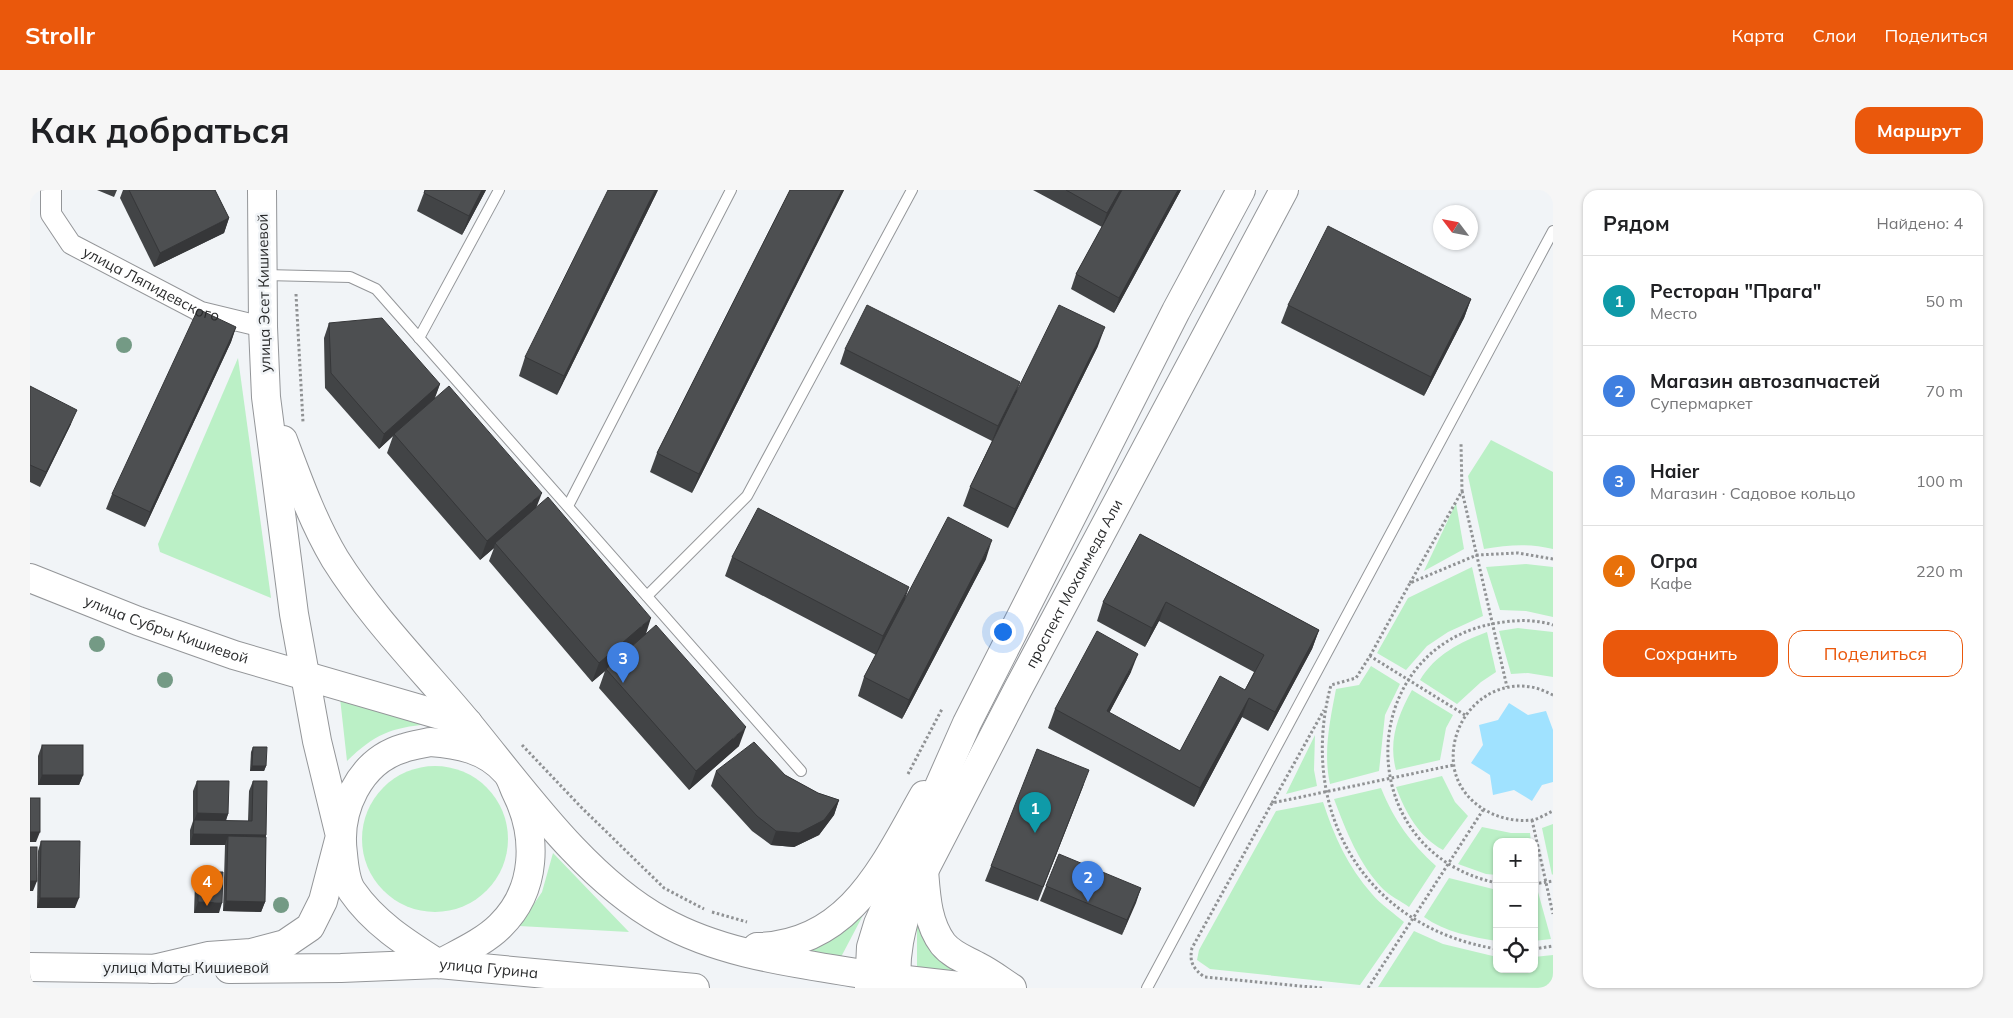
<!DOCTYPE html>
<html lang="ru">
<head>
<meta charset="utf-8">
<style>
	body { margin:0; font-family:Mulish,sans-serif; background:#f6f6f6; color:#202124 }
	.controls { position:absolute; right:15px; bottom:15px; display:grid; overflow:hidden; border-radius:10px; box-shadow:0 1px 4px #0004 }
	.controls button { width:45px; height:45px; display:grid; place-items:center; padding:0; border:0; border-bottom:1px solid #e0e0e0; background:#fff; color:#202124; font:25px sans-serif }
	.compass { position:absolute; left:1403px; top:15px; width:45px; height:45px; border-radius:50%; background:#fff; box-shadow:0 1px 4px #0004; rotate:302deg }
	.you { position:absolute; left:972px; top:441px; width:18px; height:18px; margin:-12px; border:4px solid #fff; border-radius:50%; background:#1a73e8; box-shadow:0 0 0 8px #1a73e833 }
	.badge { display:grid; place-items:center; width:32px; height:32px; border-radius:50%; background:#ea580c; color:#fff; font-size:16px; font-weight:700 }
	.pin { position:absolute; translate:-50% -41px; filter:drop-shadow(0 1px 2px #0008) }
	.pin::after { content:''; position:absolute; top:26px; width:18px; height:15px; background:inherit; clip-path:polygon(0 0,100% 0,50% 100%) }
	.list { margin:0; padding:0; list-style:none }
	h2 { display:flex; justify-content:space-between; align-items:center; height:65px; margin:0; padding:0 20px; font-size:21px }
	h2 small { font-size:16px; font-weight:400; color:#757577 }
	.list li { display:grid; grid-template-columns:32px 1fr auto; gap:15px; align-items:center; box-sizing:border-box; height:90px; padding:0 20px; border-top:1px solid #e0e0e0 }
	.list b { display:block; font-size:19px; white-space:nowrap }
	.list p { margin:0; font-size:16px; white-space:nowrap; color:#757577 }
	.list em { font-size:16px; font-style:normal; color:#757577 }
	.actions { display:flex; gap:10px; padding:15px 20px }
	.actions a { flex:1; padding:11px 0; border:1px solid #ea580c; border-radius:15px; text-align:center; font-size:18px; color:#ea580c }
	.actions .main { background:#ea580c; color:#fff }
	.icon { flex:none; width:28px; height:28px; fill:none; stroke:currentColor; stroke-width:2; stroke-linecap:round; stroke-linejoin:round }
	.map { position:relative; flex:none; width:1523px; height:798px; overflow:hidden; border-radius:15px }
	header { display:flex; align-items:center; gap:30px; box-sizing:border-box; height:70px; padding:0 25px; background:#ea580c; color:#fff }
	header strong { font-size:24px }
	nav { display:flex; gap:28px; margin-inline-start:auto; font-size:18px }
	.intro { display:flex; align-items:center; justify-content:space-between; box-sizing:border-box; height:120px; padding:0 30px }
	h1 { margin:0; font-size:35px }
	.button { padding:12px 22px; border-radius:15px; background:#ea580c; color:#fff; font-size:18px; font-weight:700 }
	main { display:flex; gap:30px; padding:0 30px }
	aside { flex:1; background:#fff; border-radius:15px; box-shadow:0 1px 4px #0004 }
	.map>svg:first-child { display:block }
	.green { fill:#bbf0c6 }
	.water { fill:#a0e2ff }
	.lines { fill:none; stroke-linecap:round; stroke-linejoin:round }
	.lane-casing { stroke:#949699; stroke-width:12 }
	.street-casing { stroke:#949699; stroke-width:22 }
	.secondary-casing { stroke:#949699; stroke-width:30 }
	.primary-casing { stroke:#949699; stroke-width:30 }
	.path { stroke:#909294; stroke-width:3; stroke-dasharray:2.5 2.5; stroke-linecap:butt }
	.lane { stroke:#fff; stroke-width:10 }
	.street { stroke:#fff; stroke-width:20 }
	.secondary { stroke:#fff; stroke-width:28 }
	.primary { stroke:#fff; stroke-width:28 }
	.tree { fill:#749a85 }
	.wall { fill:#424446 }
	.shaded-wall { fill:#363739 }
	.building { fill:#4d4f51; stroke:#363739 }
	.labels { text-anchor:middle; stroke-width:5; stroke-linejoin:round; paint-order:stroke }
	.street-label { font-size:15px; fill:#2a2b2c; stroke:#f1f4f7 }
</style>
</head>
<body>
<header>
<strong>Strollr</strong>
<nav><a>Карта</a><a>Слои</a><a>Поделиться</a></nav>
</header>
<div class="intro"><h1>Как добраться</h1><a class="button">Маршрут</a></div>
<main>
<div class="map">
<svg width="1523" height="798" viewBox="0 0 1523 798">
	<rect width="100%" height="100%" fill="#f1f4f7"/>
	<g class="green">
		<path d="M208 168 241 408 130 362 128 354Z"/>
		<path d="M1461 250 1523 282V359C1499 353 1478 355 1454 359L1438 286Z"/>
		<path d="M1426 313 1434 359 1394 381Z"/>
		<path d="M1496 374 1523 377V427L1496 421 1470 420 1456 377Z"/>
		<path d="M1442 377 1453 426 1418 442 1397 456 1376 480 1347 463 1378 408Z"/>
		<path d="M1488 438 1523 442V487L1498 483 1481 484 1469 441Z"/>
		<path d="M1457 442 1466 482 1451 492 1427 514 1390 490C1405 465 1430 452 1457 442Z"/>
		<path d="M1341 476 1370 494 1355 525 1349 581 1300 594C1293 562 1300 531 1306 499L1329 495Z"/>
		<path d="M1382 500 1423 525 1416 538 1410 570 1366 580C1358 551 1368 525 1382 500Z"/>
		<path d="M310 508 399 534C360 538 345 544 317 571Z"/>
		<path d="M1285 545 1284 580 1287 596 1256 604Z"/>
		<circle cx="405" cy="649" r="73"/>
		<path d="M1412 586 1425 612 1438 626 1413 660C1389 647 1375 622 1366 597Z"/>
		<path d="M1351 598C1365 632 1380 652 1406 676L1379 717C1371 711 1360 706 1353 699 1329 674 1316 641 1304 609Z"/>
		<path d="M1293 612C1304 646 1318 677 1342 704 1351 715 1364 723 1374 732L1330 795 1180 779 1167 770 1169 760 1246 621Z"/>
		<path d="M1523 634V684L1522 685 1512 638Z"/>
		<path d="M1452 637 1481 643H1500L1501 652H1467V685L1456 684 1428 674Z"/>
		<path d="M523 663 599 742 489 736 512 702Z"/>
		<path d="M861 672 811 767 767 761Z"/>
		<path d="M1419 688 1467 700V751C1442 747 1415 742 1394 727Z"/>
		<path d="M1504 702H1508L1521 749 1504 751Z"/>
		<path d="M887 712 944 786 887 780Z"/>
		<path d="M1384 741 1413 754 1467 767V779H1504V767L1523 765V798L1348 797Z"/>
	</g>
	<path class="water" d="M1479 513 1498 525 1516 521 1523 540V592L1512 595 1502 611 1484 600 1463 605 1460 585 1441 573 1453 555 1449 535 1468 530Z"/>
	<g class="lines">
		<g class="lane-casing">
			<g id="lane">
				<path d="M235 85 320 87 346 99 771 581"/>
				<path d="M389 148 469 0"/>
				<path d="M538 316 701 0"/>
				<path d="M617 406 717 306 882 0"/>
				<path d="M1117 798 1523 41"/>
			</g>
		</g>
		<g class="street-casing">
			<g id="street">
				<path id="s1" d="M21 0V24L41 54 171 122 233 137"/>
			</g>
		</g>
		<g class="secondary-casing">
			<g id="secondary">
				<path d="M253 250C268 290 283 332 305 369 342 428 392 478 437 532 492 599 555 689 632 731 695 766 769 773 838 785"/>
				<path id="s2" d="M0 388 108 431 204 465 438 533"/>
				<path d="M400 552C428 554 456 559 476 582 481 587 483 596 486 602 508 646 507 700 470 736 454 752 429 763 409 774 376 753 344 733 322 701 316 692 314 675 313 664 307 621 329 571 374 558 382 555 391 554 400 552Z"/>
				<path d="M727 757C820 755 854 675 894 605"/>
				<path d="M0 777 141 779"/>
				<path d="M123 779 178 766 221 763 255 754 280 737 293 711 310 646 287 551 264 424 236 207 233 137 232 0"/>
				<path id="s3" d="M199 779 311 778 409 774 665 798"/>
			</g>
		</g>
		<g class="primary-casing">
			<g id="primary">
				<path d="M894 680C896 705 897 733 913 754 923 766 937 770 949 777 961 783 971 791 982 798"/>
				<path d="M850 787 947 798"/>
				<path d="M839 798 841 757 848 734 937 533 1146 121 1211 0"/>
				<path id="s4" d="M867 798C864 765 871 738 881 706L988 499 1254 0"/>
			</g>
		</g>
		<g class="path">
			<path d="M266 104 273 232"/>
			<path d="M1432 301 1477 497"/>
			<path d="M1380 393 1432 301 1431 253"/>
			<path d="M1340 466 1380 393 1447 365 1488 363 1523 369"/>
			<path d="M1523 505C1516 502 1509 498 1501 497 1455 489 1417 532 1424 577 1430 613 1468 634 1502 630 1509 629 1516 624 1523 621"/>
			<path d="M1435 525 1340 466 1326 488 1301 495C1267 621 1335 738 1467 759"/>
			<path d="M492 555 551 617 634 698 674 719"/>
			<path d="M878 584 912 519"/>
			<path d="M1242 613 1294 520"/>
			<path d="M1502 630 1523 724"/>
			<path d="M1467 693C1319 662 1324 457 1467 433 1485 430 1505 429 1523 435"/>
			<path d="M1504 694 1523 691"/>
			<path d="M682 722 717 732"/>
			<path d="M1504 759 1523 756"/>
			<path d="M1292 798 1174 787C1163 778 1159 772 1162 758L1242 613 1424 575"/>
			<path d="M1338 798 1453 620"/>
		</g>
		<use href="#lane" class="lane"/>
		<use href="#street" class="street"/>
		<use href="#secondary" class="secondary"/>
		<use href="#primary" class="primary"/>
	</g>
	<g class="tree">
		<circle cx="94" cy="155" r="8"/>
		<circle cx="67" cy="454" r="8"/>
		<circle cx="135" cy="490" r="8"/>
		<circle cx="251" cy="715" r="8"/>
	</g>
	<g class="wall">
		<path d="M67 0H87L84 7Z"/>
		<path d="M93 0H185L199 28 194 43 124 77 90 8Z"/>
		<path d="M395 0H456L432 45 387 21Z"/>
		<path d="M628 0 527 205 489 186 495 167Z"/>
		<path d="M760 0H814L662 303 620 282 627 263Z"/>
		<path d="M1003 0H1151L1084 123 1041 99 1046 84 1072 37Z"/>
		<path d="M1441 109 1434 128 1394 206 1251 133 1258 115Z"/>
		<path d="M299 133 410 194 405 208 506 318 616 443 709 556 659 600 569 498 575 481 562 492 459 371 464 358 450 370 357 263 363 246 349 259 295 198 294 148Z"/>
		<path d="M206 137 201 152 115 337 76 319 82 304Z"/>
		<path d="M1068 156 978 338 933 316 940 297 962 251 810 174 815 159 987 201Z"/>
		<path d="M0 196 41 234 10 297 0 292Z"/>
		<path d="M1110 344 1289 440 1282 459 1238 541 1212 527 1164 617 1018 538 1025 519 1101 482 1079 523 1150 561 1215 500 1224 482 1129 431 1115 457 1067 431 1073 412Z"/>
		<path d="M702 367 875 409 956 369 872 529 828 506 834 487 846 465 695 386Z"/>
		<path d="M12 555 53 585 49 595H8V566Z"/>
		<path d="M223 557 236 576 234 581H220L221 562Z"/>
		<path d="M686 581 755 585 788 603 809 610 804 625 789 645 764 657 741 655 722 641 681 596Z"/>
		<path d="M167 591 198 624 196 631H218L219 601 223 591 236 645 235 712 231 722 193 721 195 655H160V640L163 631V601Z"/>
		<path d="M1054 594 1008 711 955 691 961 676Z"/>
		<path d="M11 651 45 718H7L8 661Z"/>
		<path d="M168 682 189 723H164L165 692Z"/>
		<path d="M1016 696 1111 698 1092 745 1010 711Z"/>
	</g>
	<g class="shaded-wall">
		<path d="M452 0H456L432 45 439 26Z"/>
		<path d="M625 0H628L527 205 534 186Z"/>
		<path d="M812 0H814L662 303 669 284Z"/>
		<path d="M1090 0H1093L1072 37 1077 23Z"/>
		<path d="M1148 0H1151L1084 123 1089 108Z"/>
		<path d="M199 28 194 43 124 77 130 63Z"/>
		<path d="M1441 109 1434 128 1394 206 1401 187Z"/>
		<path d="M206 137 201 152 115 337 120 322Z"/>
		<path d="M1075 137 1068 156 978 338 985 319Z"/>
		<path d="M990 192 985 207 962 251 968 236Z"/>
		<path d="M410 194 404 209 364 244 363 246 349 259 354 244Z"/>
		<path d="M47 220 41 234 10 297 16 282Z"/>
		<path d="M512 303 505 321 465 353 464 358 450 370 457 351Z"/>
		<path d="M962 350 956 369 872 529 879 510Z"/>
		<path d="M879 397 873 416 846 465 853 446Z"/>
		<path d="M1136 412 1129 431 1115 457 1122 438Z"/>
		<path d="M621 428 615 447 576 479 575 481 562 492 569 473Z"/>
		<path d="M1289 440 1282 459 1238 541 1245 522Z"/>
		<path d="M1108 464 1101 482 1070 540 1077 521Z"/>
		<path d="M1219 508 1212 527 1164 617 1170 598Z"/>
		<path d="M716 537 709 556 659 600 666 581Z"/>
		<path d="M222 576H236L234 581H220Z"/>
		<path d="M12 585H53L49 595H8Z"/>
		<path d="M809 610 804 625 789 645 764 657 741 655 746 641Z"/>
		<path d="M167 623 198 624 194 634H163Z"/>
		<path d="M0 642H10L6 652H0Z"/>
		<path d="M163 644 236 645 232 656 198 646 195 655H160Z"/>
		<path d="M0 691H7L3 701H0Z"/>
		<path d="M1111 698 1106 713 1092 745 1097 730Z"/>
		<path d="M10 708H49L45 718H7Z"/>
		<path d="M196 711 235 712 231 722 193 721Z"/>
		<path d="M168 712 192 713 189 723H164Z"/>
	</g>
	<g class="building">
		<path d="M99 0H185L199 28 130 63Z"/>
		<path d="M395 0H452L439 26 394 3Z"/>
		<path d="M578 0H625L534 186 495 167Z"/>
		<path d="M760 0H812L669 284 627 263Z"/>
		<path d="M1036 0H1090L1077 23Z"/>
		<path d="M1092 0H1148L1089 108 1046 84Z"/>
		<path d="M1298 36 1441 109 1401 187 1258 115Z"/>
		<path d="M837 115 990 192 968 236 815 159Z"/>
		<path d="M1029 115 1075 137 985 319 940 297Z"/>
		<path d="M168 119 206 137 120 322 82 304Z"/>
		<path d="M352 128 410 194 354 244 301 183 299 133Z"/>
		<path d="M0 196 47 220 16 282 0 275Z"/>
		<path d="M419 196 512 303 457 351 364 244Z"/>
		<path d="M518 307 621 428 569 473 465 353Z"/>
		<path d="M728 318 879 397 853 446 702 367Z"/>
		<path d="M918 327 962 350 879 510 834 487Z"/>
		<path d="M1110 344 1289 440 1245 522 1219 508 1170 598 1025 519 1067 441 1108 464 1077 521 1150 561 1190 486 1215 500 1234 465 1136 412 1122 438 1073 412Z"/>
		<path d="M626 435 716 537 666 581 576 479Z"/>
		<path d="M724 552 755 585 788 603 809 610 794 630 769 643 746 641 727 626 686 581Z"/>
		<rect x="12" y="555" width="41" height="30"/>
		<path d="M223 557H237L236 576H222Z"/>
		<path d="M1007 559 1059 580 1013 697 961 676Z"/>
		<path d="M167 591H199L198 624 167 623Z"/>
		<path d="M223 591H237L236 645 163 644 164 630 222 631Z"/>
		<rect x="0" y="608" width="10" height="34"/>
		<path d="M198 646 236 647 235 712 196 711Z"/>
		<path d="M11 651H50L49 708H10Z"/>
		<rect x="0" y="657" width="7" height="34"/>
		<path d="M1029 664 1111 698 1097 730 1016 696Z"/>
		<path d="M168 682H193L192 713 168 712Z"/>
	</g>
	<g class="labels">
		<g class="street-label">
			<text dy="5" stroke="none"><textPath href="#s1" startOffset="150">улица Ляпидевского</textPath></text>
			<text transform="translate(234 103) rotate(-91)" y="5">улица Эсет Кишиевой</text>
			<text dy="5" stroke="none"><textPath href="#s4" startOffset="446">проспект Мохаммеда Али</textPath></text>
			<text dy="5" stroke="none"><textPath href="#s2" startOffset="146">улица Субры Кишиевой</textPath></text>
			<text x="156" y="783">улица Маты Кишиевой</text>
			<text dy="5" stroke="none"><textPath href="#s3" startOffset="260">улица Гурина</textPath></text>
		</g>
	</g>
</svg>
<div class="controls">
<button>+</button>
<button>−</button>
<button><svg class="icon" aria-label="locate" viewBox="0 0 24 24"><circle cx="12" cy="12" r="6"/><path d="M12 2v4M12 18v4M2 12h4M18 12h4"/></svg></button>
</div>
<svg class="compass" viewBox="-18 -18 36 36"><path d="M0-13l5 13h-10z" fill="#e53935"/><path d="M0 13l5-13h-10z" fill="#757577"/></svg>
<div class="you"></div>
<div class="pin badge" style="left:1005px;top:643px;background:#0f9aa8">1</div>
<div class="pin badge" style="left:1058px;top:712px;background:#3f7fe0">2</div>
<div class="pin badge" style="left:593px;top:493px;background:#3f7fe0">3</div>
<div class="pin badge" style="left:177px;top:716px;background:#e8710a">4</div>
</div>
<aside>
<h2>Рядом<small>Найдено: 4</small></h2>
<ul class="list">
<li><span class="badge" style="background:#0f9aa8">1</span><div><b>Ресторан &quot;Прага&quot;</b><p>Место</p></div><em>50 m</em></li>
<li><span class="badge" style="background:#3f7fe0">2</span><div><b>Магазин автозапчастей</b><p>Супермаркет</p></div><em>70 m</em></li>
<li><span class="badge" style="background:#3f7fe0">3</span><div><b>Haier</b><p>Магазин · Садовое кольцо</p></div><em>100 m</em></li>
<li><span class="badge" style="background:#e8710a">4</span><div><b>Огра</b><p>Кафе</p></div><em>220 m</em></li>
</ul>
<div class="actions"><a class="main">Сохранить</a><a>Поделиться</a></div>
</aside>
</main>
</body>
</html>
